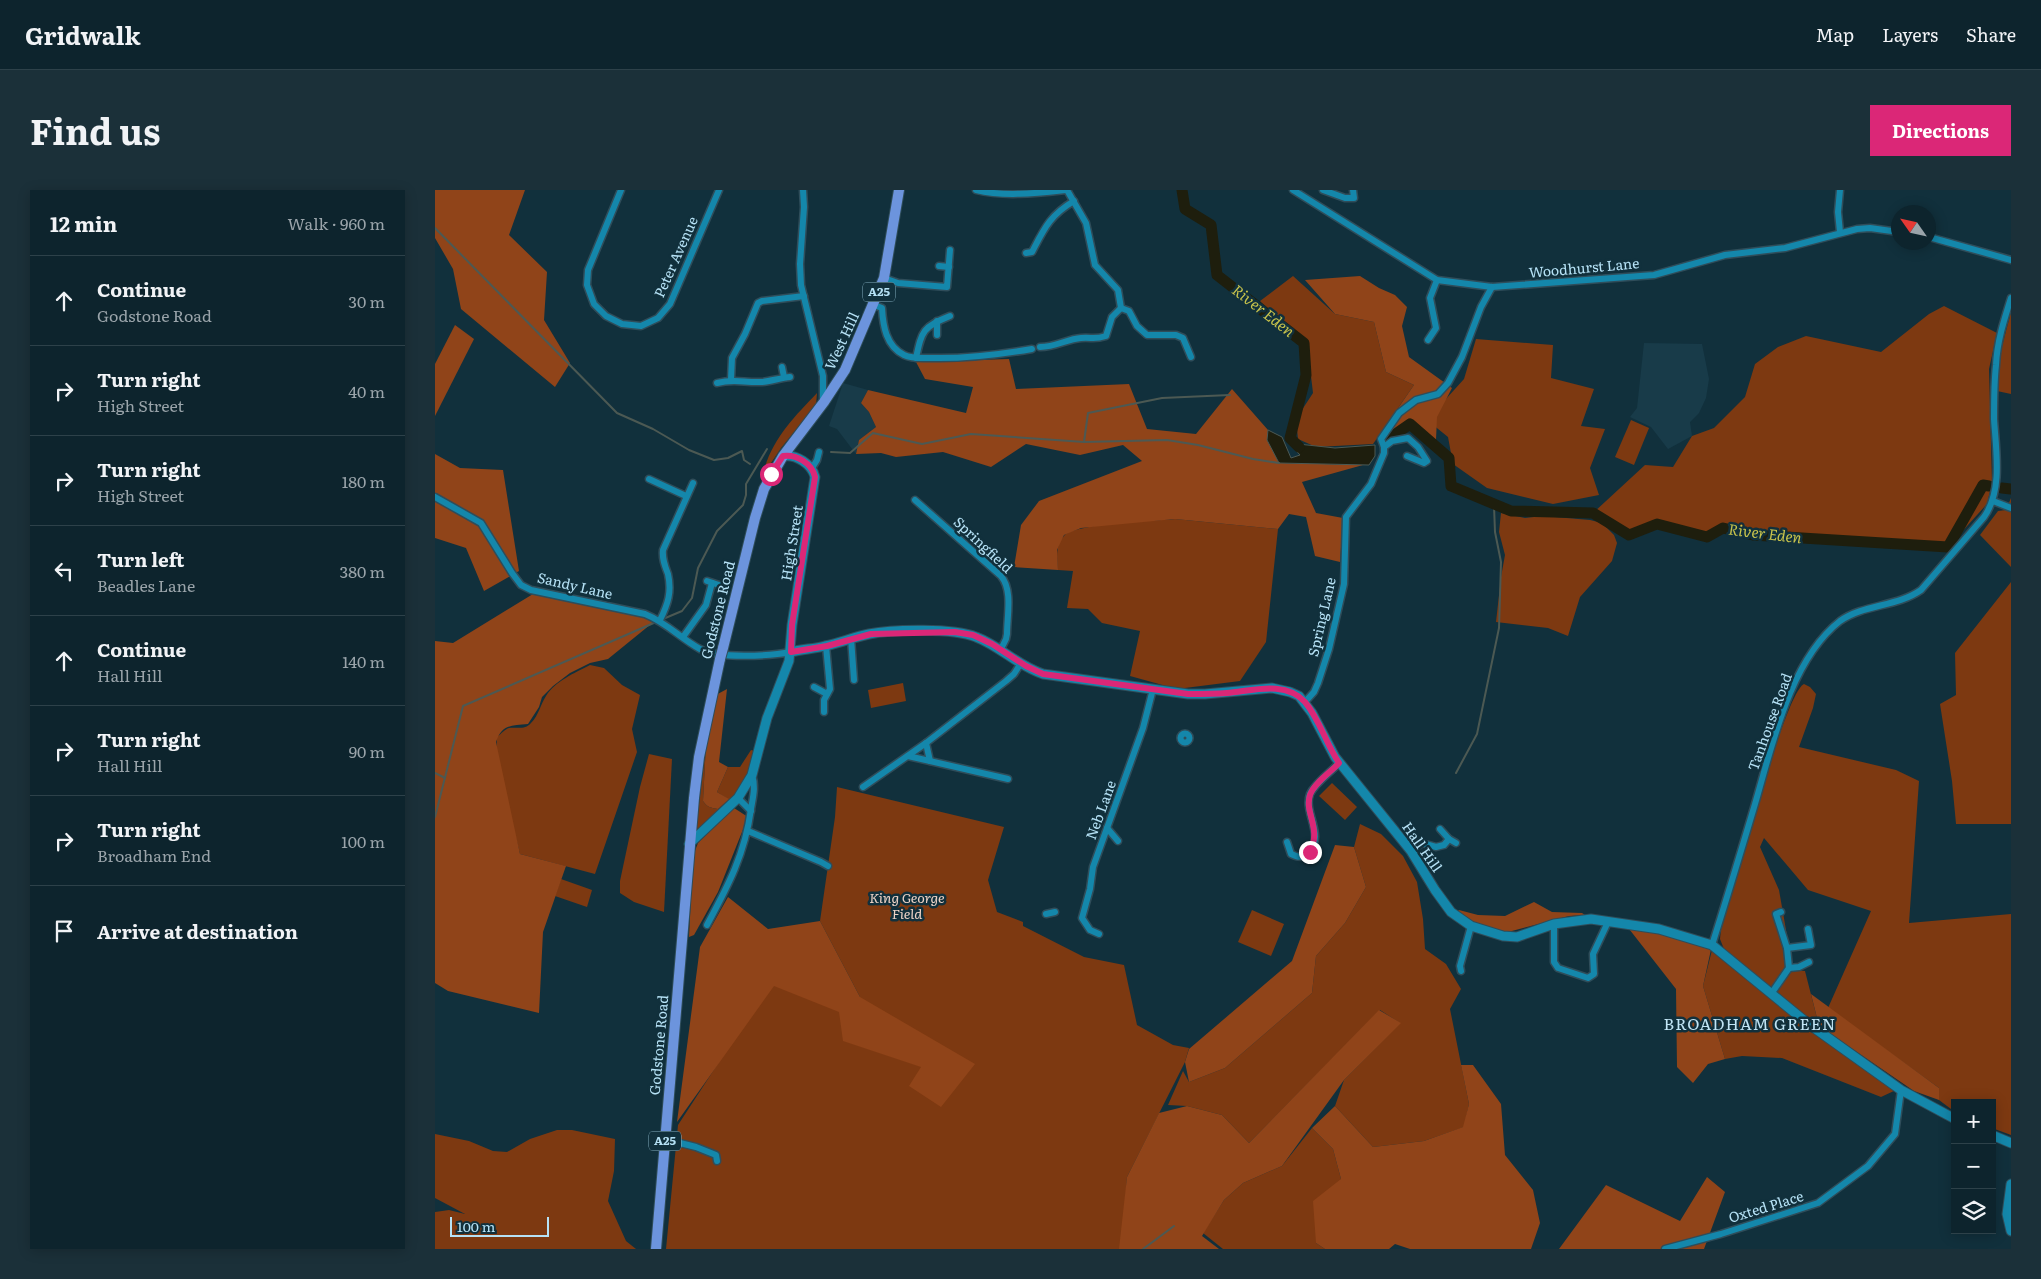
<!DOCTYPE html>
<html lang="en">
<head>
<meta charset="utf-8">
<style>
	body { margin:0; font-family:Literata,serif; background:#1b3039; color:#f1f3f6 }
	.controls { position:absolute; right:15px; bottom:15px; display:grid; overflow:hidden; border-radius:0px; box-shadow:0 2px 12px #0003 }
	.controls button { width:45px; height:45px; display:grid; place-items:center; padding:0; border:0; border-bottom:1px solid #2d4149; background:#0d242d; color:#f1f3f6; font:25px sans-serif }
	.compass { position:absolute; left:1456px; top:15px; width:45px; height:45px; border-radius:50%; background:#0d242d; box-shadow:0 2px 12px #0003; rotate:304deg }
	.scale { position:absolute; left:15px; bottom:12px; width:99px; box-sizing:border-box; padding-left:5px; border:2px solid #b6e2f6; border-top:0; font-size:14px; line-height:18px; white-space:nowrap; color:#b6e2f6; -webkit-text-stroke:4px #11303c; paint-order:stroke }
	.stop { position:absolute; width:15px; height:15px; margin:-11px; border:4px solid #db2777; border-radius:50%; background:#fff }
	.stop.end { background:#db2777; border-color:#fff; box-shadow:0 1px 5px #0008 }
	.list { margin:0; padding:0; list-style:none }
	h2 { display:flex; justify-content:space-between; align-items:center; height:65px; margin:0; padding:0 20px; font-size:21px }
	h2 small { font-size:16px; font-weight:400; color:#9aa4aa }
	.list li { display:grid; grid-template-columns:32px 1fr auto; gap:15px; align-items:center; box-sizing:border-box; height:90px; padding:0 20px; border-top:1px solid #2d4149 }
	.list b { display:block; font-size:19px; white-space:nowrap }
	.list p { margin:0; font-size:16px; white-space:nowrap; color:#9aa4aa }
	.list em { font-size:16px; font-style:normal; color:#9aa4aa }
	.icon { flex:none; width:28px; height:28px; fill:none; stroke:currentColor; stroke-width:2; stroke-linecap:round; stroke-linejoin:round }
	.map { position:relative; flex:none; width:1576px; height:1059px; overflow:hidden; border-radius:0px }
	header { display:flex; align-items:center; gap:30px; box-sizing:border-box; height:70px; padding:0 25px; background:#0d242d; border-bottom:1px solid #2d4149 }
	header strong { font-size:24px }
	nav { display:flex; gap:28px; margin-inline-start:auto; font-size:18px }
	.intro { display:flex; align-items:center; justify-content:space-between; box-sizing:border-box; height:120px; padding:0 30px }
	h1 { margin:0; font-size:35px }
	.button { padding:12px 22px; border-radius:0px; background:#db2777; color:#fff; font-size:18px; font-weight:700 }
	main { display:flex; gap:30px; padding:0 30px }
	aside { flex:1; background:#0d242d; border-radius:0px; box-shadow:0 2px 12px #0003 }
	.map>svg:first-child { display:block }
	.built { fill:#183b49 }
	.green { fill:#7d3911 }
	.forest { fill:#904419 }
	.water { fill:#1e1e0d; stroke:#4c5953 }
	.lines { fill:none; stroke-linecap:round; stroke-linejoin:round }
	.stream { stroke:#4c5953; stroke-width:2 }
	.river { stroke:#1e1e0d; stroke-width:11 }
	.street-casing { stroke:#2f4d5a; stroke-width:9 }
	.secondary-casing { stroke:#2f4d5a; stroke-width:11 }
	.primary-casing { stroke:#2f4d5a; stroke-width:12 }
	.street { stroke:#1487ab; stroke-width:6 }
	.secondary { stroke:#1487ab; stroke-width:9 }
	.primary { stroke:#6c94dd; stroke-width:10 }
	.primary-bridge-casing { stroke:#2f4d5a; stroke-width:12; stroke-linecap:butt }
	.primary-bridge { stroke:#6c94dd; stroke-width:10 }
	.route { stroke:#db2777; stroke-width:6 }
	.labels { text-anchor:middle; stroke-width:5; stroke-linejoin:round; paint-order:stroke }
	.shield { fill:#11303c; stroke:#84adbe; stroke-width:1 }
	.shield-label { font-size:12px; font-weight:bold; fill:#b6e2f6 }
	.street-label { font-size:14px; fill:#b6e2f6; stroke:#11303c }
	.park-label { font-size:14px; font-style:italic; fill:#eed3c6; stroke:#11303c }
	.water-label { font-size:15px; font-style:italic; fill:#c9c44c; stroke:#11303c }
	.quarter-label { font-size:16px; letter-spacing:1px; fill:#c2e5f5; stroke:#11303c }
</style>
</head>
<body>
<header>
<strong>Gridwalk</strong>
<nav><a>Map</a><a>Layers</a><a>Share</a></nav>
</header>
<div class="intro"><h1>Find us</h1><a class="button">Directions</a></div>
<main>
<aside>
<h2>12 min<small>Walk · 960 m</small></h2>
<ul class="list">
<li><svg class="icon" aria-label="ahead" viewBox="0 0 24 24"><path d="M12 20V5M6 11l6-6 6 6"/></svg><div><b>Continue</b><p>Godstone Road</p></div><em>30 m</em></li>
<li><svg class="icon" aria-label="right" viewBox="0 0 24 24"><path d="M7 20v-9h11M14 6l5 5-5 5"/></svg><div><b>Turn right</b><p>High Street</p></div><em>40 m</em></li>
<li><svg class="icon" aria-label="right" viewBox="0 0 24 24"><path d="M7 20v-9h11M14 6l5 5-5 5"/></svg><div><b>Turn right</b><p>High Street</p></div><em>180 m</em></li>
<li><svg class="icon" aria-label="left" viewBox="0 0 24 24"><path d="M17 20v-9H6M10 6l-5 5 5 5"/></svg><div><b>Turn left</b><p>Beadles Lane</p></div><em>380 m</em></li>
<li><svg class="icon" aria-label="ahead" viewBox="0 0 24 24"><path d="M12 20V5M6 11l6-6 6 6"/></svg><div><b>Continue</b><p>Hall Hill</p></div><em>140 m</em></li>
<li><svg class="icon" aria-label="right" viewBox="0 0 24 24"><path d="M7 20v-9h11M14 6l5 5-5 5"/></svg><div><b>Turn right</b><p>Hall Hill</p></div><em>90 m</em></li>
<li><svg class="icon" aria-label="right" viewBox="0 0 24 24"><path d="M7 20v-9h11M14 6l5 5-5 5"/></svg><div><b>Turn right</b><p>Broadham End</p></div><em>100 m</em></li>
<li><svg class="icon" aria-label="arrive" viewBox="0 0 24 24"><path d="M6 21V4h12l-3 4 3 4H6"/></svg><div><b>Arrive at destination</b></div></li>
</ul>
</aside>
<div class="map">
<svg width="1576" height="1059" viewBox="0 0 1576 1059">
	<rect width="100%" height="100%" fill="#11303c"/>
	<g class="built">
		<path d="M1209 153 1267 154 1274 189 1271 208 1264 223 1255 232 1257 246 1233 259 1216 237 1195 227 1202 218Z"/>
		<path d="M408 193 433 200 426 213 434 222 441 237 424 250 421 264 402 239 394 236Z"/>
	</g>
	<g class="green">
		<path d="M858 86 900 124 939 132 951 182 979 195 938 254 881 257 863 249 861 229 878 203 873 161 825 111Z"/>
		<path d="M1509 116 1562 143 1554 179 1557 292 1552 314 1513 357 1318 345 1288 338 1272 347 1222 334 1194 345 1158 323 1210 275 1238 277 1257 246 1279 238 1310 207 1320 174 1343 157 1371 146 1446 162 1494 124Z"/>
		<path d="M1576 122V204L1562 201 1566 160Z"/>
		<path d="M1041 149 1118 155 1116 188 1159 199 1146 236 1170 239 1155 278 1164 305 1118 314 1052 298 1018 274 1013 247 992 230 1029 189Z"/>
		<path d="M382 203 381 215 346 258 332 279 330 277C339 247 361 225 382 203Z"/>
		<path d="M1196 230 1214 238 1199 275 1180 267Z"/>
		<path d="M1576 308V377L1545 345 1563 321 1571 320Z"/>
		<path d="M1066 323 1090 328 1108 326 1155 330 1167 333 1179 345 1182 353 1177 371 1145 407 1133 446 1113 438 1061 432 1066 387 1070 365 1064 342Z"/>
		<path d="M740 329 843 339 831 452 805 491 742 499 695 486 705 441 667 433 653 419 632 418 638 381 623 380C622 368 620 356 629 346 640 333 720 331 740 329Z"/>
		<path d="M1576 392V634H1521L1517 591 1505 514 1521 505 1520 463Z"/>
		<path d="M155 475 169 478 187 495 205 505 197 539 202 562 160 684 85 664 61 569 62 547C66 544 70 539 74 538 83 537 90 540 96 533 104 525 105 515 111 506 120 491 140 483 155 475Z"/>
		<path d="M468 493 471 511 436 518 433 500Z"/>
		<path d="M1369 494 1375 497 1381 504 1378 518 1364 557 1461 580 1484 591 1474 733 1576 724V945L1557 938V913H1520V922L1504 910V898L1393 818 1436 721 1373 700 1329 648 1325 657 1344 700 1358 780 1370 781 1384 836 1461 900 1446 907 1347 868 1307 866 1290 869 1268 796 1277 760 1289 759 1285 749 1286 739C1296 707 1350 502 1369 494Z"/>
		<path d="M271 554 268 611C272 617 276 618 283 619L293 609 282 602 293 577H305L316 560 320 561C316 594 287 622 261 640Z"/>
		<path d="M214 564 237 569 229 722 199 712 185 703V691L205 597Z"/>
		<path d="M897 593 922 617 910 630 884 606Z"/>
		<path d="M402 597 569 637 553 690 562 722 588 732V736L649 767 689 775 702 835 738 855 754 858 750 872 692 987 687 1059H231L243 935 338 789 425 807 385 731 400 627Z"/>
		<path d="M925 634 946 644 968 666 982 692 988 729 990 759 1011 774 1026 799 1015 819 1034 914 1029 937 989 951 938 957 900 916 909 890 965 833 945 820 814 953 787 925 752 916 733 915 748 881 754 892 790 878 877 803 881 766 910 733 931 697 919 657Z"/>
		<path d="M126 689 157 700 152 717 120 706Z"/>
		<path d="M817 720 849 734 836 766 803 752Z"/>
		<path d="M877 938 898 959 906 989 881 1053 890 1059H788L768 1043 789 1010 808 993 847 976Z"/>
		<path d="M122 940H137L180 949 179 981 173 1011 191 1051 201 1059H0V1022L14 1020 30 1024 0 1008V944L34 951 58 961 72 962 95 949Z"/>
	</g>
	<g class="forest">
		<path d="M0 0H90L74 45 112 82 109 130 135 173 120 197 26 119 18 79 0 48Z"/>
		<path d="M925 86 944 98 960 105 972 117 967 136 974 167 1017 198 1002 227 1001 250 981 235 955 248 948 240 979 195 951 182 939 132 900 124 870 90Z"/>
		<path d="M20 135 39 149 0 226V174Z"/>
		<path d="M574 169 581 199 694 194 712 239 761 244 797 199 833 240 832 250 844 273 928 275 867 292 881 323 908 328 905 372 880 366 871 327 854 324 843 339 740 329 646 338 629 345 622 360 623 380 579 377 586 335 604 311 707 271 688 255 645 265 591 254 556 277 508 262 461 267 446 263 421 264 424 250 441 237 434 222 426 213 433 200 531 223 538 197 490 189 481 172Z"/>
		<path d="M0 264 25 278 68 280 84 381 49 401 31 358 0 348Z"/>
		<path d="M98 404 221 430 173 469 155 473 135 483 118 496 107 507 104 517 93 534C76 536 67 534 61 552L85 664 131 676 108 742 104 823 13 801 0 793V451L18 453Z"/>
		<path d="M292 499 284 572 293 577 282 602 294 609 283 619C276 618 272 617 268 611L271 554 279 506Z"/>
		<path d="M299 618 313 627 283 702 259 745 254 747 258 666 263 653Z"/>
		<path d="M900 655 919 657 931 697 910 733 881 766 877 803 790 878 754 892 750 872 754 859 857 771Z"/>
		<path d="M293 707 333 739 385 731 425 807 540 874 506 917 474 896 486 877 408 851 404 822 339 796 242 932 265 757Z"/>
		<path d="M1099 712 1117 722 1147 723 1150 725 1134 726 1073 742 1045 736 1021 723 1024 720 1043 725 1070 726Z"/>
		<path d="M1191 735 1277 755 1268 796 1290 869 1273 874 1258 893 1242 877 1241 799Z"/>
		<path d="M1376 804 1504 898V910L1479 901 1384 836Z"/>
		<path d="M944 820 966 833 909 890 847 976 808 993 789 1010 767 1046 784 1059H684L692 987 724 923 752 916 787 925 814 953Z"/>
		<path d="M1026 875H1038L1066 914 1070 965 1098 1000 1105 1033 1096 1059H975L960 1054 954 1059H890L881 1053 878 1011 906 989 898 959 877 938 900 916 938 957 989 951 1028 937 1034 914Z"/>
		<path d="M1272 987 1290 1002 1269 1059H1124L1171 995 1245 1031Z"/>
	</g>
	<path class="water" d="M833 240 847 247 856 268 865 265 856 255 855 248 863 254 900 258 940 255V266L934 275 844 273 832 250Z"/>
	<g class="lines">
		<g class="stream">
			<path d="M0 38 182 223 218 239 254 260 279 270 293 268 307 261 309 270 315 274"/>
			<path d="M649 252 653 223 727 208 795 205"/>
			<path d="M396 262 415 263 438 243 487 254 536 244 649 252 732 250 763 255 818 269 844 273"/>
			<path d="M228 429 247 421 257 408 263 378 282 341 308 315 311 305V294L332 259"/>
			<path d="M0 583 10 588"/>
			<path d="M1021 583 1042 544 1064 438 1066 372 1060 342 1059 316"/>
			<path d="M0 627 28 516 221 432"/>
			<path d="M708 1059 739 1036"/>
		</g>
		<g class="river">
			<path d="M747 0 750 19 776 35 782 85 869 153 871 185 855 248 864 257"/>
			<path d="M952 250 975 234 1014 268 1016 296 1076 321 1158 323 1194 345 1222 334 1272 347 1288 338 1318 345 1513 357 1548 295 1554 296"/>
			<path d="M1567 298 1576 299"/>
		</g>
		<g class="street-casing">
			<g id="street">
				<path d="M186 0 153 80 152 95 159 114 171 126 187 134 206 136 223 128 235 114 284 0"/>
				<path d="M368 0 369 17 365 74 366 95 388 186V211"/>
				<path d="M541 0C569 7 603 3 631 0"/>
				<path d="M632 0 651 33 660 75 683 100 686 118"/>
				<path d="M858 0 1002 90 1057 97 1219 85 1290 65 1350 58 1422 39 1435 38 1464 42"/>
				<path d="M888 0 910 8H919L918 0"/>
				<path d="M1405 0 1403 22 1405 42"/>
				<path d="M1494 47 1576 70"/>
				<path d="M591 63 597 62C609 39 615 25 639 11"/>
				<path d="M504 76 514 77"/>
				<path d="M449 88 463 93 512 97 515 60"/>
				<path d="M439 115 447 118C448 136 451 156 469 165 477 169 487 168 496 168 531 169 562 165 597 159"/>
				<path d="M686 118 694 121 702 136 712 145H741L748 148 756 167"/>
				<path d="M502 131V145"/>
				<path d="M993 150 1001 138 995 108 1002 90"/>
				<path d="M605 157C621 157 632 149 646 148 658 147 658 150 671 146L677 127 686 118"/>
				<path d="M481 168C487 140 488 137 515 126"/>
				<path d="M347 177 349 187"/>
				<path d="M296 189 297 168 310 144 323 113 327 111 369 106"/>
				<path d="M282 193C300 188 309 193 327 192 336 191 346 188 355 187"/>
				<path d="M949 257 957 251 973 248 983 257 992 271 989 273 972 266"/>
				<path d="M377 278 382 270 384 262"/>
				<path d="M214 289 251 306"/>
				<path d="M0 307 46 333 77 383 86 395 96 400 210 424C232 433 245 448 265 459 283 469 335 466 356 462"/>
				<path d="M480 310 566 386C578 400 572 426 572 444L571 449 566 459"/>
				<path d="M1558 311 1576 318"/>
				<path d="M272 391 284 395"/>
				<path d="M225 430C233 414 237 402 233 384 230 376 227 369 228 360L258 293"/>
				<path d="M248 447 271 415 277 393"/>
				<path d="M416 448 419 490"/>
				<path d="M379 497 392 504"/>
				<path d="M870 512 879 502 883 493 894 459 909 394 911 327 936 294 949 263V257L946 249 964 223 981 210 1003 204 1013 193 1027 167 1046 117 1057 97"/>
				<path d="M389 522V510L395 499 391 456"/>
				<circle cx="750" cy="548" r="4.5"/>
				<path d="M491 553 495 571"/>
				<path d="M473 566 573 589"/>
				<path d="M428 597 491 553 571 491 579 484 586 473"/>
				<path d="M303 608 316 621"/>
				<path d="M672 638 683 651"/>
				<path d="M1005 639 1014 649 1021 653"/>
				<path d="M313 641 386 672 393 676"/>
				<path d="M852 652 856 664C862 667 868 669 873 663 891 646 868 623 875 604 880 593 896 582 904 573"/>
				<path d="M976 661 987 653 1001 657 1009 655 1014 649"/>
				<path d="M611 724 620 722"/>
				<path d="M1119 734V772L1123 778 1153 788 1159 784 1158 764 1173 732"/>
				<path d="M272 735C293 696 310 664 316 619 318 607 321 596 317 585"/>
				<path d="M664 744 655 740 647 728 655 699 658 677 708 538 718 499"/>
				<path d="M1277 755C1292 708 1306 661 1320 614 1337 556 1355 470 1405 431 1429 414 1462 417 1486 400L1549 327C1568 300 1561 261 1559 229 1559 211 1559 193 1561 175 1562 152 1569 130 1576 108"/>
				<path d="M1352 758 1376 755 1373 739"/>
				<path d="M1354 778 1364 777 1374 772"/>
				<path d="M1026 781 1025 776 1036 736"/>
				<path d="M1336 804 1354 778 1352 758 1341 724 1346 722"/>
				<path d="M245 953 261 957 281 965 282 971"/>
				<path d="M1230 1059 1286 1044 1383 1013 1433 976 1460 944 1466 900"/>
			</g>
		</g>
		<g class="secondary-casing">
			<g id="secondary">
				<path d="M356 462C367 459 379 459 390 456 405 453 419 447 434 444 458 439 519 438 541 447 565 456 583 476 608 484L753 504H770L837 498 855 502 864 506 877 523 900 567 976 661 1000 700 1016 722 1036 736 1068 746 1082 747 1119 734 1156 729 1224 739 1277 755 1371 832 1466 900 1520 929"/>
				<path d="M254 654 303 608 317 585 332 528 354 471 357 435 380 287C377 274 361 264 348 266"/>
				<path d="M1557 945 1576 953"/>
				<path d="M1576 994 1572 1024 1576 1041"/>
			</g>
		</g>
		<g class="primary-casing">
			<g id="primary">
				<path d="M288 458 320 328 329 299 348 266 389 212 410 180 449 88 464 0"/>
				<path d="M221 1059 259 608 264 567 285 469"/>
			</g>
		</g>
		<use href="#street" class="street"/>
		<use href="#secondary" class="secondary"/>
		<use href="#primary" class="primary"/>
		<g class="primary-bridge-casing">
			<path id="primary-bridge" d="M285 469 288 458"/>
		</g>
		<use href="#primary-bridge" class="primary-bridge"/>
	</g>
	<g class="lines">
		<path class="route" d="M336 284 348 266C361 264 377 273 380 287L357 435 356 462 392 456 436 444 520 442 538 445 557 454 591 476 608 484 753 504C766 504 779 504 792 503 817 501 850 490 870 512 885 530 891 554 904 573 896 582 879 593 875 605 869 623 887 638 875 662"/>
	</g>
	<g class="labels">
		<g class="shield">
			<rect x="428" y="92.5" width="32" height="19" rx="4"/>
			<rect x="214" y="941.5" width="32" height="19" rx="4"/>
		</g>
		<g class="shield-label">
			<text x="444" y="106">A25</text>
			<text x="230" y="955">A25</text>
		</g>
		<g class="street-label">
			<text transform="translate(241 67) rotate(-66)" y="5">Peter Avenue</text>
			<text transform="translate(1149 78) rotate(-5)" y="5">Woodhurst Lane</text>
			<text transform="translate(407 151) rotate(-65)" y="5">West Hill</text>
			<text transform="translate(357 353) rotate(-81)" y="5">High Street</text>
			<text transform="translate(548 355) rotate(43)" y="5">Springfield</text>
			<text transform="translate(140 396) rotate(13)" y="5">Sandy Lane</text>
			<text transform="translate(283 420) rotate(-76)" y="5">Godstone Road</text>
			<text transform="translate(887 427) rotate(-77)" y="5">Spring Lane</text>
			<text transform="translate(1335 532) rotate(-70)" y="5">Tanhouse Road</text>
			<text transform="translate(666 620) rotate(-70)" y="5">Neb Lane</text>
			<text transform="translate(987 657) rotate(55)" y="5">Hall Hill</text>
			<text transform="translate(224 855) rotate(-85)" y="5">Godstone Road</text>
			<text transform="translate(1331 1017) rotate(-17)" y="5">Oxted Place</text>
		</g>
		<g class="park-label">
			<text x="472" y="713">King George<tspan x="472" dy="16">Field</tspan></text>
		</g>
		<g class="water-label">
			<text transform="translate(828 121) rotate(38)" y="5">River Eden</text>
			<text transform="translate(1330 344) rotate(7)" y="5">River Eden</text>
		</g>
		<g class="quarter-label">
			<text x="1315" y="840">BROADHAM GREEN</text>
		</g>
	</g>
</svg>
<div class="controls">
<button>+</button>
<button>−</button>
<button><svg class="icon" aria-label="layers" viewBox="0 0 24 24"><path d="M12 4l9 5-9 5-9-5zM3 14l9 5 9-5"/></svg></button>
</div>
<svg class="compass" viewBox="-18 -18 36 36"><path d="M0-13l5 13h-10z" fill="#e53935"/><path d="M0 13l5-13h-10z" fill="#9aa4aa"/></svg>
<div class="scale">100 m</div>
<div class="stop" style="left:336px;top:284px"></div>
<div class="stop end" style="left:875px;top:662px"></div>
</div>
</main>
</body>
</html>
